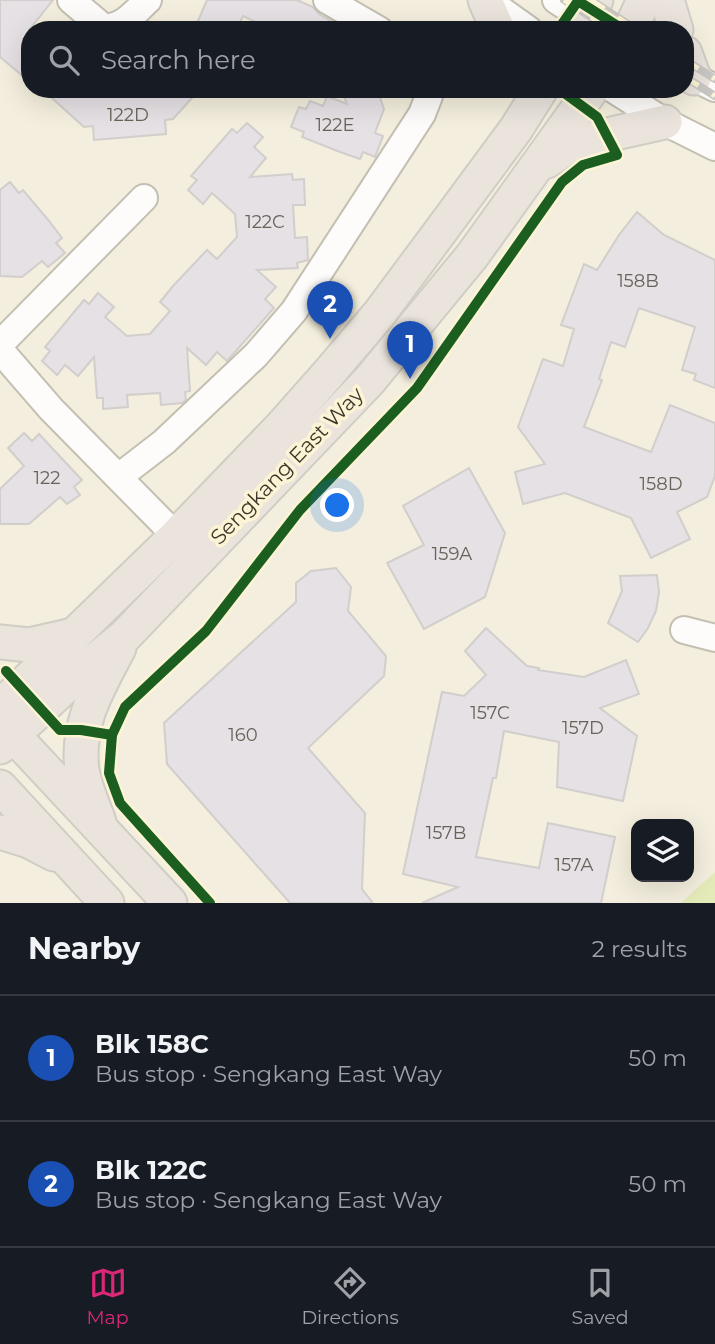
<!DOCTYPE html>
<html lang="en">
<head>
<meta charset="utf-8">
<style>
	body { margin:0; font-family:Montserrat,sans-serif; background:#20242c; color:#f1f3f6 }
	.controls { position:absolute; right:21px; bottom:21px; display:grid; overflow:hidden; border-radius:14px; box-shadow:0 7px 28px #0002 }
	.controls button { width:63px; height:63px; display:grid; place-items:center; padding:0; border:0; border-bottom:2px solid #363941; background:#171b24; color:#f1f3f6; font:35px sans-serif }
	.you { position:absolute; left:338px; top:506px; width:24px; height:24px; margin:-18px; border:5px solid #fff; border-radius:50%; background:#1a73e8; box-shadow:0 0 0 10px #1a73e833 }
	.badge { display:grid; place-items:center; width:46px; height:46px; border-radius:50%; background:#db2777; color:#fff; font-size:23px; font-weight:700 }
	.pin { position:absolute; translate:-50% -58px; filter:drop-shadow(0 2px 4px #0008) }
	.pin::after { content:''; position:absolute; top:37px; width:24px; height:21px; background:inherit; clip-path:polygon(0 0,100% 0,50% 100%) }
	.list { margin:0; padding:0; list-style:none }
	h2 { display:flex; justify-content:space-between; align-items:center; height:91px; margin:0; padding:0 28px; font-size:30px }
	h2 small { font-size:23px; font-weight:400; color:#9ea1a6 }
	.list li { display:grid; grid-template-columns:46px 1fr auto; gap:21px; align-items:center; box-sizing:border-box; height:126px; padding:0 28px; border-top:2px solid #363941 }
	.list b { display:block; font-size:26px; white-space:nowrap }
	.list p { margin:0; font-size:23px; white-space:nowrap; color:#9ea1a6 }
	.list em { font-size:23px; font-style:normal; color:#9ea1a6 }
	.icon { flex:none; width:38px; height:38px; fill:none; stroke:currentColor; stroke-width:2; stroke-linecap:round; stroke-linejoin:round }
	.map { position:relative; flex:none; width:715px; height:903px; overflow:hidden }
	.search { position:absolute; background:#171b24; box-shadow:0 7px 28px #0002; left:21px; right:21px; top:21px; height:77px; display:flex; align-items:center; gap:18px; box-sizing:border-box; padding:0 24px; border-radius:28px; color:#9ea1a6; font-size:26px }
	.sheet { height:343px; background:#171b24 }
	nav { display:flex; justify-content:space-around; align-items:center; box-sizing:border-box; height:98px; border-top:2px solid #363941; background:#171b24; font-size:19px; color:#9ea1a6 }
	nav a { display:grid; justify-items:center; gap:4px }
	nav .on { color:#db2777 }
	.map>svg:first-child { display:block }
	.green { fill:#e4eab8 }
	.building { fill:#e5e1e4; stroke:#d1cecc; stroke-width:2 }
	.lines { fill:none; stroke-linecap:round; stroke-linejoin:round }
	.minor-casing { stroke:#c3bfb2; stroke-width:30 }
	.major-casing { stroke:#d0cdc5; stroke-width:37 }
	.minor { stroke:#fdfcfa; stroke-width:26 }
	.major { stroke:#eae4dd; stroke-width:33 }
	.rail-casing { stroke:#c8c7c3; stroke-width:8 }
	.rail { stroke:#fcf4d4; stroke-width:5; stroke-dasharray:16; stroke-linecap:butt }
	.cycleway-casing { stroke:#fcf4d4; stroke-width:15 }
	.cycleway { stroke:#1b5e20; stroke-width:10 }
	.labels { text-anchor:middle; stroke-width:7; stroke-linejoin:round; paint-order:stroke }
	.number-label { font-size:18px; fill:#66635a }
	.street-label { font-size:21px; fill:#3c392c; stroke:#fcf4d4 }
</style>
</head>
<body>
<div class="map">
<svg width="715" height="903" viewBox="0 0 715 903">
	<rect width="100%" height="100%" fill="#f3eedd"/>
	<path class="green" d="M715 872V903H681Z"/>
	<g class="building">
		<path d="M0 0H53L30 29V82L0 57Z"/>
		<path d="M207 0H297L313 7 319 14 347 30H273L243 16 236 30H194Z"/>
		<path d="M42 89 99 91 200 89 173 119 165 120 166 134 94 140 93 126 84 127Z"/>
		<path d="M341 89H377L384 109 375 133 383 136 375 157 363 152 360 159 340 152 302 137 304 132 291 127 299 107 306 109 310 101 323 106 327 96 347 104Z"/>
		<path d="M247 123 263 137 254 147 266 158 250 177 292 174 293 180 304 179 305 205H293L295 238 307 237 308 260 297 263 298 268 257 270 276 287 265 299 274 308 227 361 217 352 206 365 187 348 190 391 185 392 186 400 182 403 161 405 160 393 127 395 128 407 103 409V398H97L94 357 78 376 65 365 57 375 42 361 50 351 45 347 84 300 89 304 98 293 114 307 105 317 127 336 150 334 170 311 160 302 173 286 207 250 217 259 237 237 235 214 212 193 203 204 188 190 197 180 191 176 232 129 237 133Z"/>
		<path d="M10 182 19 193 23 190 49 221 62 238 56 243 65 253 48 267 42 261 22 277 0 276V190Z"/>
		<path d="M637 212 664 235 715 260V388L694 380 696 374 682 370 695 327 639 308 625 347 611 342 599 379 602 380 584 427 651 452 670 405 715 423V476L707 497 677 512 690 539 651 558 631 518 565 493 523 504 515 472 545 464 518 427 543 359 563 366 574 329 561 325 584 264 597 270 619 235Z"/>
		<path d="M24 433 32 441 39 434 82 480 74 487 80 495 67 504 60 497 29 524H0V489L24 466 8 448Z"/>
		<path d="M469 468 505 533 485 597 424 629 387 563 424 545 403 506Z"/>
		<path d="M336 568 351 587 348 611 386 656 384 676 308 748 365 813 362 889 373 903H290L167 764 164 723 296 602V583L311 571Z"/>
		<path d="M657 575 659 592 656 611 648 628 638 642 608 623 622 591 620 576Z"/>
		<path d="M486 628 527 666 539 668 538 670 584 677 626 660 639 694 600 708 637 736 623 801 557 787 559 742 504 731 496 778H493L476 857 539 868 548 823 615 837 601 903H422L458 887 403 874 442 692 464 696 486 675 465 651Z"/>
	</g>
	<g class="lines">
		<g class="minor-casing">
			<g id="minor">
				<path d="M71 0 104 28C124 27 134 13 148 0"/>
				<path d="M327 0 379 30"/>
				<path d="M487 0 529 30"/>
				<path d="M556 0 602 30"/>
				<path d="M685 73 715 88"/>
				<path d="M613 89 665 122 715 147"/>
				<path d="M0 344 144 198"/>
				<path d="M0 350 51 409 176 536 193 542"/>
				<path d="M120 476 164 442 256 355 294 311 422 114 429 96 428 89"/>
				<path d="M684 630 715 638"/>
			</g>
		</g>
		<g class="major-casing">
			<g id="major">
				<path d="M485 0 498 30"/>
				<path d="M667 0 676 30"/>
				<path d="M580 30 596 0"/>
				<path d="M630 30 644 0"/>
				<path d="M685 53 694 78"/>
				<path d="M547 161 575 142 665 122"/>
				<path d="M0 642 29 645 73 635"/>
				<path d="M0 707 176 536 281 427 328 374 379 314 434 240 516 129 541 89"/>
				<path d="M0 721 170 903"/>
				<path d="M0 747 83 670 125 636 369 381 472 256 592 89"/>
				<path d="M0 787 107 903"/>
				<path d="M99 822C93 805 85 787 82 770 76 723 98 688 119 648"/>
				<path d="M0 832 29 841 54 854"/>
			</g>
		</g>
		<use href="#minor" class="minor"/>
		<use href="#major" class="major"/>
		<g class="rail-casing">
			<g id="rail">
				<path d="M564 0 611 30"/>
				<path d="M591 0 637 30"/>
				<path d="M685 60 715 79"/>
				<path d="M685 77 715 96"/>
			</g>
		</g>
		<use href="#rail" class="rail"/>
		<g class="cycleway-casing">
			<g id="cycleway">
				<path d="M558 30 578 1 624 30"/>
				<path d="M6 671 60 730H81L112 735"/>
				<path d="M210 903 120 803 109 773 112 735 125 707 206 631 300 510 417 388 562 182 583 165 617 155 597 117 559 89"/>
			</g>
		</g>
		<use href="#cycleway" class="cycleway"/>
	</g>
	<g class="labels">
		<g class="number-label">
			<text x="128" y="121">122D</text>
			<text x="335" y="131">122E</text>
			<text x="265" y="228">122C</text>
			<text x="638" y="287">158B</text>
			<text x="47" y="484">122</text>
			<text x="661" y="490">158D</text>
			<text x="452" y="560">159A</text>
			<text x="490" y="719">157C</text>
			<text x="583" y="734">157D</text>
			<text x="243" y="741">160</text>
			<text x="446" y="839">157B</text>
			<text x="574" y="871">157A</text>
		</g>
		<g class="street-label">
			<text transform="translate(287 466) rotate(-46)" y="7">Sengkang East Way</text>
		</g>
	</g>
</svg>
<div class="controls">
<button><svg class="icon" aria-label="layers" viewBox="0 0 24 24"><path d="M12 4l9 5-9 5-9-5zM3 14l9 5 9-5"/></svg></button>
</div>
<div class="you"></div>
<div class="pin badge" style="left:410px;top:379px;background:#1a4fb4">1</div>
<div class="pin badge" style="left:330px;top:339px;background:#1a4fb4">2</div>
<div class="search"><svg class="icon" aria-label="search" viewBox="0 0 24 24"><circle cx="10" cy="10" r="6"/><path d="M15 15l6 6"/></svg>Search here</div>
</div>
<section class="sheet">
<h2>Nearby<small>2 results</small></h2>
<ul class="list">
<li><span class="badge" style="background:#1a4fb4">1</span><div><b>Blk 158C</b><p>Bus stop · Sengkang East Way</p></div><em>50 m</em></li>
<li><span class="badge" style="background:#1a4fb4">2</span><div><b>Blk 122C</b><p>Bus stop · Sengkang East Way</p></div><em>50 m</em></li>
</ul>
</section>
<nav>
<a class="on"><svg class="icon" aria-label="map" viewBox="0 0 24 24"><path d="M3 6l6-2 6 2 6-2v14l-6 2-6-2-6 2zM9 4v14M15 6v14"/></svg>Map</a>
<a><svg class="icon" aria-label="directions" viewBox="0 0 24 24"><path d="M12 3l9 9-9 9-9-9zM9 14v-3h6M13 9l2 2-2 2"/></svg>Directions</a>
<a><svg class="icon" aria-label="saved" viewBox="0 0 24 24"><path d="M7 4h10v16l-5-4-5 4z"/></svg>Saved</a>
</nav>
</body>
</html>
